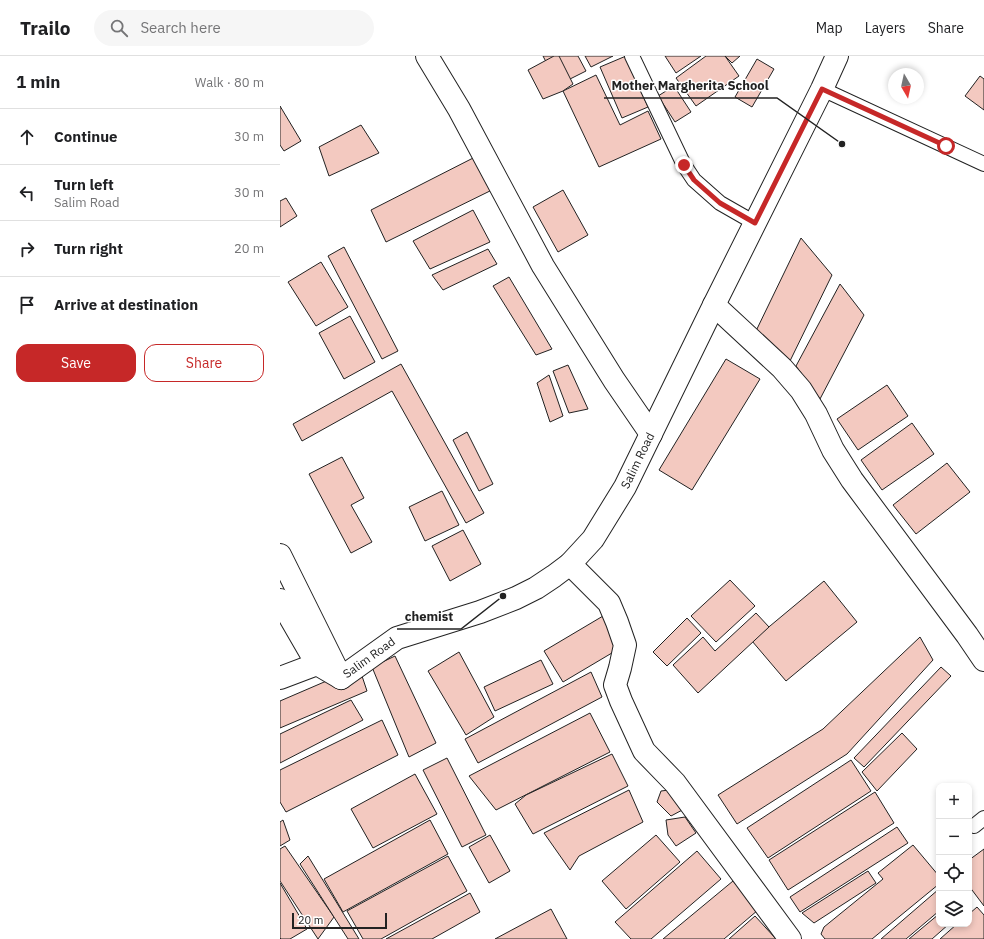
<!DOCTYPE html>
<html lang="en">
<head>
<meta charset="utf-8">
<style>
	body { margin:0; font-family:"IBM Plex Sans",sans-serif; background:#f6f6f6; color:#202124 }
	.controls { position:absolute; right:12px; bottom:12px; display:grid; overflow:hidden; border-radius:8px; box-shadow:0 2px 6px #0003 }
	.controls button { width:36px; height:36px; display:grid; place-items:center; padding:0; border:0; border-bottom:1px solid #e0e0e0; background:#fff; color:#202124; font:20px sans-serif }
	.compass { position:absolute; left:608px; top:12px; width:36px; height:36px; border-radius:50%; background:#fff; box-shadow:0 2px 6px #0003; rotate:171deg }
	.scale { position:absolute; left:12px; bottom:10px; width:95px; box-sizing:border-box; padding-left:4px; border:2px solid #222; border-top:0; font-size:11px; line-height:14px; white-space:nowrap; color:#222; -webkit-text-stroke:3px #fff; paint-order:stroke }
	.stop { position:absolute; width:12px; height:12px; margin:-9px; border:3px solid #c62828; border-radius:50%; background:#fff }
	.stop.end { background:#c62828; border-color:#fff; box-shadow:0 1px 4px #0008 }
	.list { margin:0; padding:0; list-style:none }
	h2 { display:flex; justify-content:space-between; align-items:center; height:52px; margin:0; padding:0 16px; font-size:17px }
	h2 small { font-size:13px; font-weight:400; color:#757577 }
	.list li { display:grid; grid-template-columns:26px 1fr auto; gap:12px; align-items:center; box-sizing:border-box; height:56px; padding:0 16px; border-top:1px solid #e0e0e0 }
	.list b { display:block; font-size:15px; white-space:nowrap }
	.list p { margin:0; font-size:13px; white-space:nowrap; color:#757577 }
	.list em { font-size:13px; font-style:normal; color:#757577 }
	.actions { display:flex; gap:8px; padding:12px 16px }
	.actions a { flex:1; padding:9px 0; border:1px solid #c62828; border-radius:12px; text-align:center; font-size:14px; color:#c62828 }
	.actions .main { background:#c62828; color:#fff }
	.icon { flex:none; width:22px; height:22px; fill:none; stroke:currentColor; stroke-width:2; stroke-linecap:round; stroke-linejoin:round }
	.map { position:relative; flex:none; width:704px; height:883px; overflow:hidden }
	header { display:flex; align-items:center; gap:24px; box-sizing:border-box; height:56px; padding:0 20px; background:#fff; border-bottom:1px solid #e0e0e0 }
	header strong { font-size:19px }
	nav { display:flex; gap:22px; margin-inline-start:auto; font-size:14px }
	.search { width:280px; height:36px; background:#f6f6f6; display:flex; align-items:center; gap:10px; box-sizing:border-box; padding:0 14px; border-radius:22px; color:#757577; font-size:15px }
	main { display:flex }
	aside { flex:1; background:#fff }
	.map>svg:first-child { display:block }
	.building { fill:#f3c9c0; stroke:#222 }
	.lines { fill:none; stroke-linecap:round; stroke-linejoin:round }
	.lane-casing { stroke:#222; stroke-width:16 }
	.street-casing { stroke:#222; stroke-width:24 }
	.lane { stroke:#fff; stroke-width:14 }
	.street { stroke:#fff; stroke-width:22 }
	.route { stroke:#c62828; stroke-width:5 }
	.labels { text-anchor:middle; stroke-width:3; stroke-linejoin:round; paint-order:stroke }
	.street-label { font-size:12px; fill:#222; stroke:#fff }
	.leader { fill:none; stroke:#222; stroke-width:1.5 }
	.callout-dot { fill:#222; stroke:#fff; stroke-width:1.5 }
	.callout-label { font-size:13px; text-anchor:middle; font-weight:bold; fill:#222; stroke:#fff; stroke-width:3; stroke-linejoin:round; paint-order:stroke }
</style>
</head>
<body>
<header>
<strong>Trailo</strong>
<div class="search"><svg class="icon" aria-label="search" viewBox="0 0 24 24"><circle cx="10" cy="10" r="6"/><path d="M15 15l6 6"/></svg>Search here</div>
<nav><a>Map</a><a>Layers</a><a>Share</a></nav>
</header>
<main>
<aside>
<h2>1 min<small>Walk · 80 m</small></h2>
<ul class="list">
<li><svg class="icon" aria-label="ahead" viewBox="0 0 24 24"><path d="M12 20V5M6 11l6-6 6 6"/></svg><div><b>Continue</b></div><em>30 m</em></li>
<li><svg class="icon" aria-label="left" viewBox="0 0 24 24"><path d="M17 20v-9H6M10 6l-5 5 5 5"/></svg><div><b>Turn left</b><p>Salim Road</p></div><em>30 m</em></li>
<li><svg class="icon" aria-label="right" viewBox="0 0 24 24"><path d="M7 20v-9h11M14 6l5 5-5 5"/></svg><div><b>Turn right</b></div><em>20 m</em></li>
<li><svg class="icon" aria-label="arrive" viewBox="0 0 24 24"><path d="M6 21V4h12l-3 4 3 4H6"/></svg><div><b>Arrive at destination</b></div></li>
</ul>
<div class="actions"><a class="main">Save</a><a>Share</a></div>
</aside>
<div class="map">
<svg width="704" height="883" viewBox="0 0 704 883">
	<rect width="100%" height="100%" fill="#fff"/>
	<g class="building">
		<path d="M263 0H298L306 15 278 29Z"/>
		<path d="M274 0H279L293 28 283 35 263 43 248 14Z"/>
		<path d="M305 0H333L311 11Z"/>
		<path d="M346 0 368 51 342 62 320 11Z"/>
		<path d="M385 0H421L396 17Z"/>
		<path d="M426 0H445L459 20 416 50 396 22Z"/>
		<path d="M445 0H460L452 7Z"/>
		<path d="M477 3 494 13 472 51 455 41Z"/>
		<path d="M316 19 340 69 368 55 381 83 319 111 283 35Z"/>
		<path d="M700 20 704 23V54L685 40Z"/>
		<path d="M394 30 411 56 395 66 378 40Z"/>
		<path d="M0 50 21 85 4 95 0 89Z"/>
		<path d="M81 69 99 97 49 120 39 91Z"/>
		<path d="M199 99 216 132 106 186 91 154Z"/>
		<path d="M283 134 308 179 278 196 253 151Z"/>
		<path d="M6 142 17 160 0 171V145Z"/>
		<path d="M193 154 210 186 150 213 133 185Z"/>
		<path d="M521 182 552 219 509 307 475 277Z"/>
		<path d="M64 191 118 295 102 303 48 200Z"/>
		<path d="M208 193 217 208 163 234 152 219Z"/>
		<path d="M41 206 68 251 36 270 8 226Z"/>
		<path d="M229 221 272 293 256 299 213 230Z"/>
		<path d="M560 228 584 259 540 343 516 310Z"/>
		<path d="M70 260 95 306 64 323 39 277Z"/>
		<path d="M446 303 480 323 412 434 379 414Z"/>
		<path d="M121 308 204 457 186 467 112 335 22 385 13 368Z"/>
		<path d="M288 309 308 353 289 357 273 315Z"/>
		<path d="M269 319 283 360 270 366 257 327Z"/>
		<path d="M607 329 628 360 578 394 557 363Z"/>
		<path d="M632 367 654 398 602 434 581 404Z"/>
		<path d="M187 376 213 428 199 435 173 384Z"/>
		<path d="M62 401 84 442 71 449 92 486 71 497 29 418Z"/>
		<path d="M667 407 690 436 636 478 613 449Z"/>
		<path d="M162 435 179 469 145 485 129 451Z"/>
		<path d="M183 474 201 508 170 525 152 490Z"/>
		<path d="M450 524 475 550 436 586 411 560Z"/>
		<path d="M544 525 577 566 506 625 472 585Z"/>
		<path d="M476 557 489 571 418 637 393 609 423 581 435 595Z"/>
		<path d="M323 560 342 591 283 626 264 595Z"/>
		<path d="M407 562 421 577 387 610 373 596Z"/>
		<path d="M640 581 653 604 567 698 457 768 438 739 543 673Z"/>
		<path d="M179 596 214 661 186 679 148 615Z"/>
		<path d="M115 600 156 687 129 701 92 611Z"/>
		<path d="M261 604 273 628 215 655 204 631Z"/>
		<path d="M79 611 87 635 0 672V645Z"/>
		<path d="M661 611 671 620 584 711 574 702Z"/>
		<path d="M311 616 322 641 198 707 185 683Z"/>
		<path d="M71 644 83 664 0 707V678Z"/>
		<path d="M310 657 330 696 216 754 189 720Z"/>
		<path d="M102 664 118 699 6 756 0 746V714Z"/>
		<path d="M622 677 637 693 597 735 582 716Z"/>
		<path d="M332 698 348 730 253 778 235 748 246 739Z"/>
		<path d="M167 702 206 779 182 791 143 714Z"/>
		<path d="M571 704 591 735 488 802 467 772Z"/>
		<path d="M135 718 157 758 93 792 71 753Z"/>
		<path d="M397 733 406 752 391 760 377 746 381 735Z"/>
		<path d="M349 734 363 766 299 800 290 814 264 777Z"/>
		<path d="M595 736 614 767 508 834 489 804Z"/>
		<path d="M405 761 416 777 396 790 388 779 386 764Z"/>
		<path d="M3 764 10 784 0 790V766Z"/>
		<path d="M150 764 168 798 63 856 44 823Z"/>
		<path d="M617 771 628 787 520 856 510 841Z"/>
		<path d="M210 779 230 815 209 827 189 791Z"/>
		<path d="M376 779 400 806 346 853 322 825Z"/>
		<path d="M633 789 659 820V828L592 883H545L541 878 544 871 603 823 598 817Z"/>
		<path d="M5 790 54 861 38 883 0 825V793Z"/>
		<path d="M704 793V850L689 830V804Z"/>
		<path d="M417 795 441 823 371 883H351L335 866Z"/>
		<path d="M28 800 79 883H68L20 808Z"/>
		<path d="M168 800 187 835 101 883H83L67 855Z"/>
		<path d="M588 815 596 827 534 867 522 857Z"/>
		<path d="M453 825 478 854 444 883H383Z"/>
		<path d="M0 827 27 873 10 883H1L0 882Z"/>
		<path d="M659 833V855L626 883H601Z"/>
		<path d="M190 837 200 856 152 883H106Z"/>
		<path d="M697 851 704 859V883H660L677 868H689V858Z"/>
		<path d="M271 853 287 883H215Z"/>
		<path d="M659 858V868H669L652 883H629Z"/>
		<path d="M475 860 496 883H449Z"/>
	</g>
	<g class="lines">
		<g class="lane-casing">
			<g id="lane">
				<path d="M352 0 404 109 414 124 440 147 475 167"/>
				<path d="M542 33 704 108"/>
				<path d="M694 770 704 762"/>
			</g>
		</g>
		<g class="street-casing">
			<g id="street">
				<path d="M147 0 179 53 263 210 334 324 371 378"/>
				<path d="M434 249 502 312 521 334 536 358 553 394 572 424 687 579 704 604"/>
				<path d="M0 499 61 622"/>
				<path d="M290 508 329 547 337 566 345 589 340 612 335 629 341 645 364 695 395 727 510 883"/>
				<path d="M0 544 37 608"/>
				<path id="s1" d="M0 622 37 608 61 622 117 582 200 556 236 542 256 532 274 520 290 508 313 483 345 431 434 249 542 33 557 0"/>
			</g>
		</g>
		<use href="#lane" class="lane"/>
		<use href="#street" class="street"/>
	</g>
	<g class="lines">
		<path class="route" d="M404 109 414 124 440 147 475 167 542 33 666 90"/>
	</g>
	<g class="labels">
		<g class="street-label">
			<text dy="4" stroke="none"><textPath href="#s1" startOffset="450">Salim Road</textPath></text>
			<text dy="4" stroke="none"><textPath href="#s1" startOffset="102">Salim Road</textPath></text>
		</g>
	</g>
	<path class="leader" d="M562 88L497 42H324M223 540L181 573H117"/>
	<g class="callout-dot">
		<circle cx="562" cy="88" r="4"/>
		<circle cx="223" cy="540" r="4"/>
	</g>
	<g class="callout-label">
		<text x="410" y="34">Mother Margherita School</text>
		<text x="149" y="565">chemist</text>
	</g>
</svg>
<div class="controls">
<button>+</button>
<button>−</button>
<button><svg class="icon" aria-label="locate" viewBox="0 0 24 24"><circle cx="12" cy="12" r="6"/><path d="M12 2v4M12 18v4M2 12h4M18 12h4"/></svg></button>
<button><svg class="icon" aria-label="layers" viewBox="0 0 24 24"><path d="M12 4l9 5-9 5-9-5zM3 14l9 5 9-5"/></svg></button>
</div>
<svg class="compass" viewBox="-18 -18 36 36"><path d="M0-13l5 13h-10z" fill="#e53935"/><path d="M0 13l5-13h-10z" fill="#757577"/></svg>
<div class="scale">20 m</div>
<div class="stop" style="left:666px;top:90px"></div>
<div class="stop end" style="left:404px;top:109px"></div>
</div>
</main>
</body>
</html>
